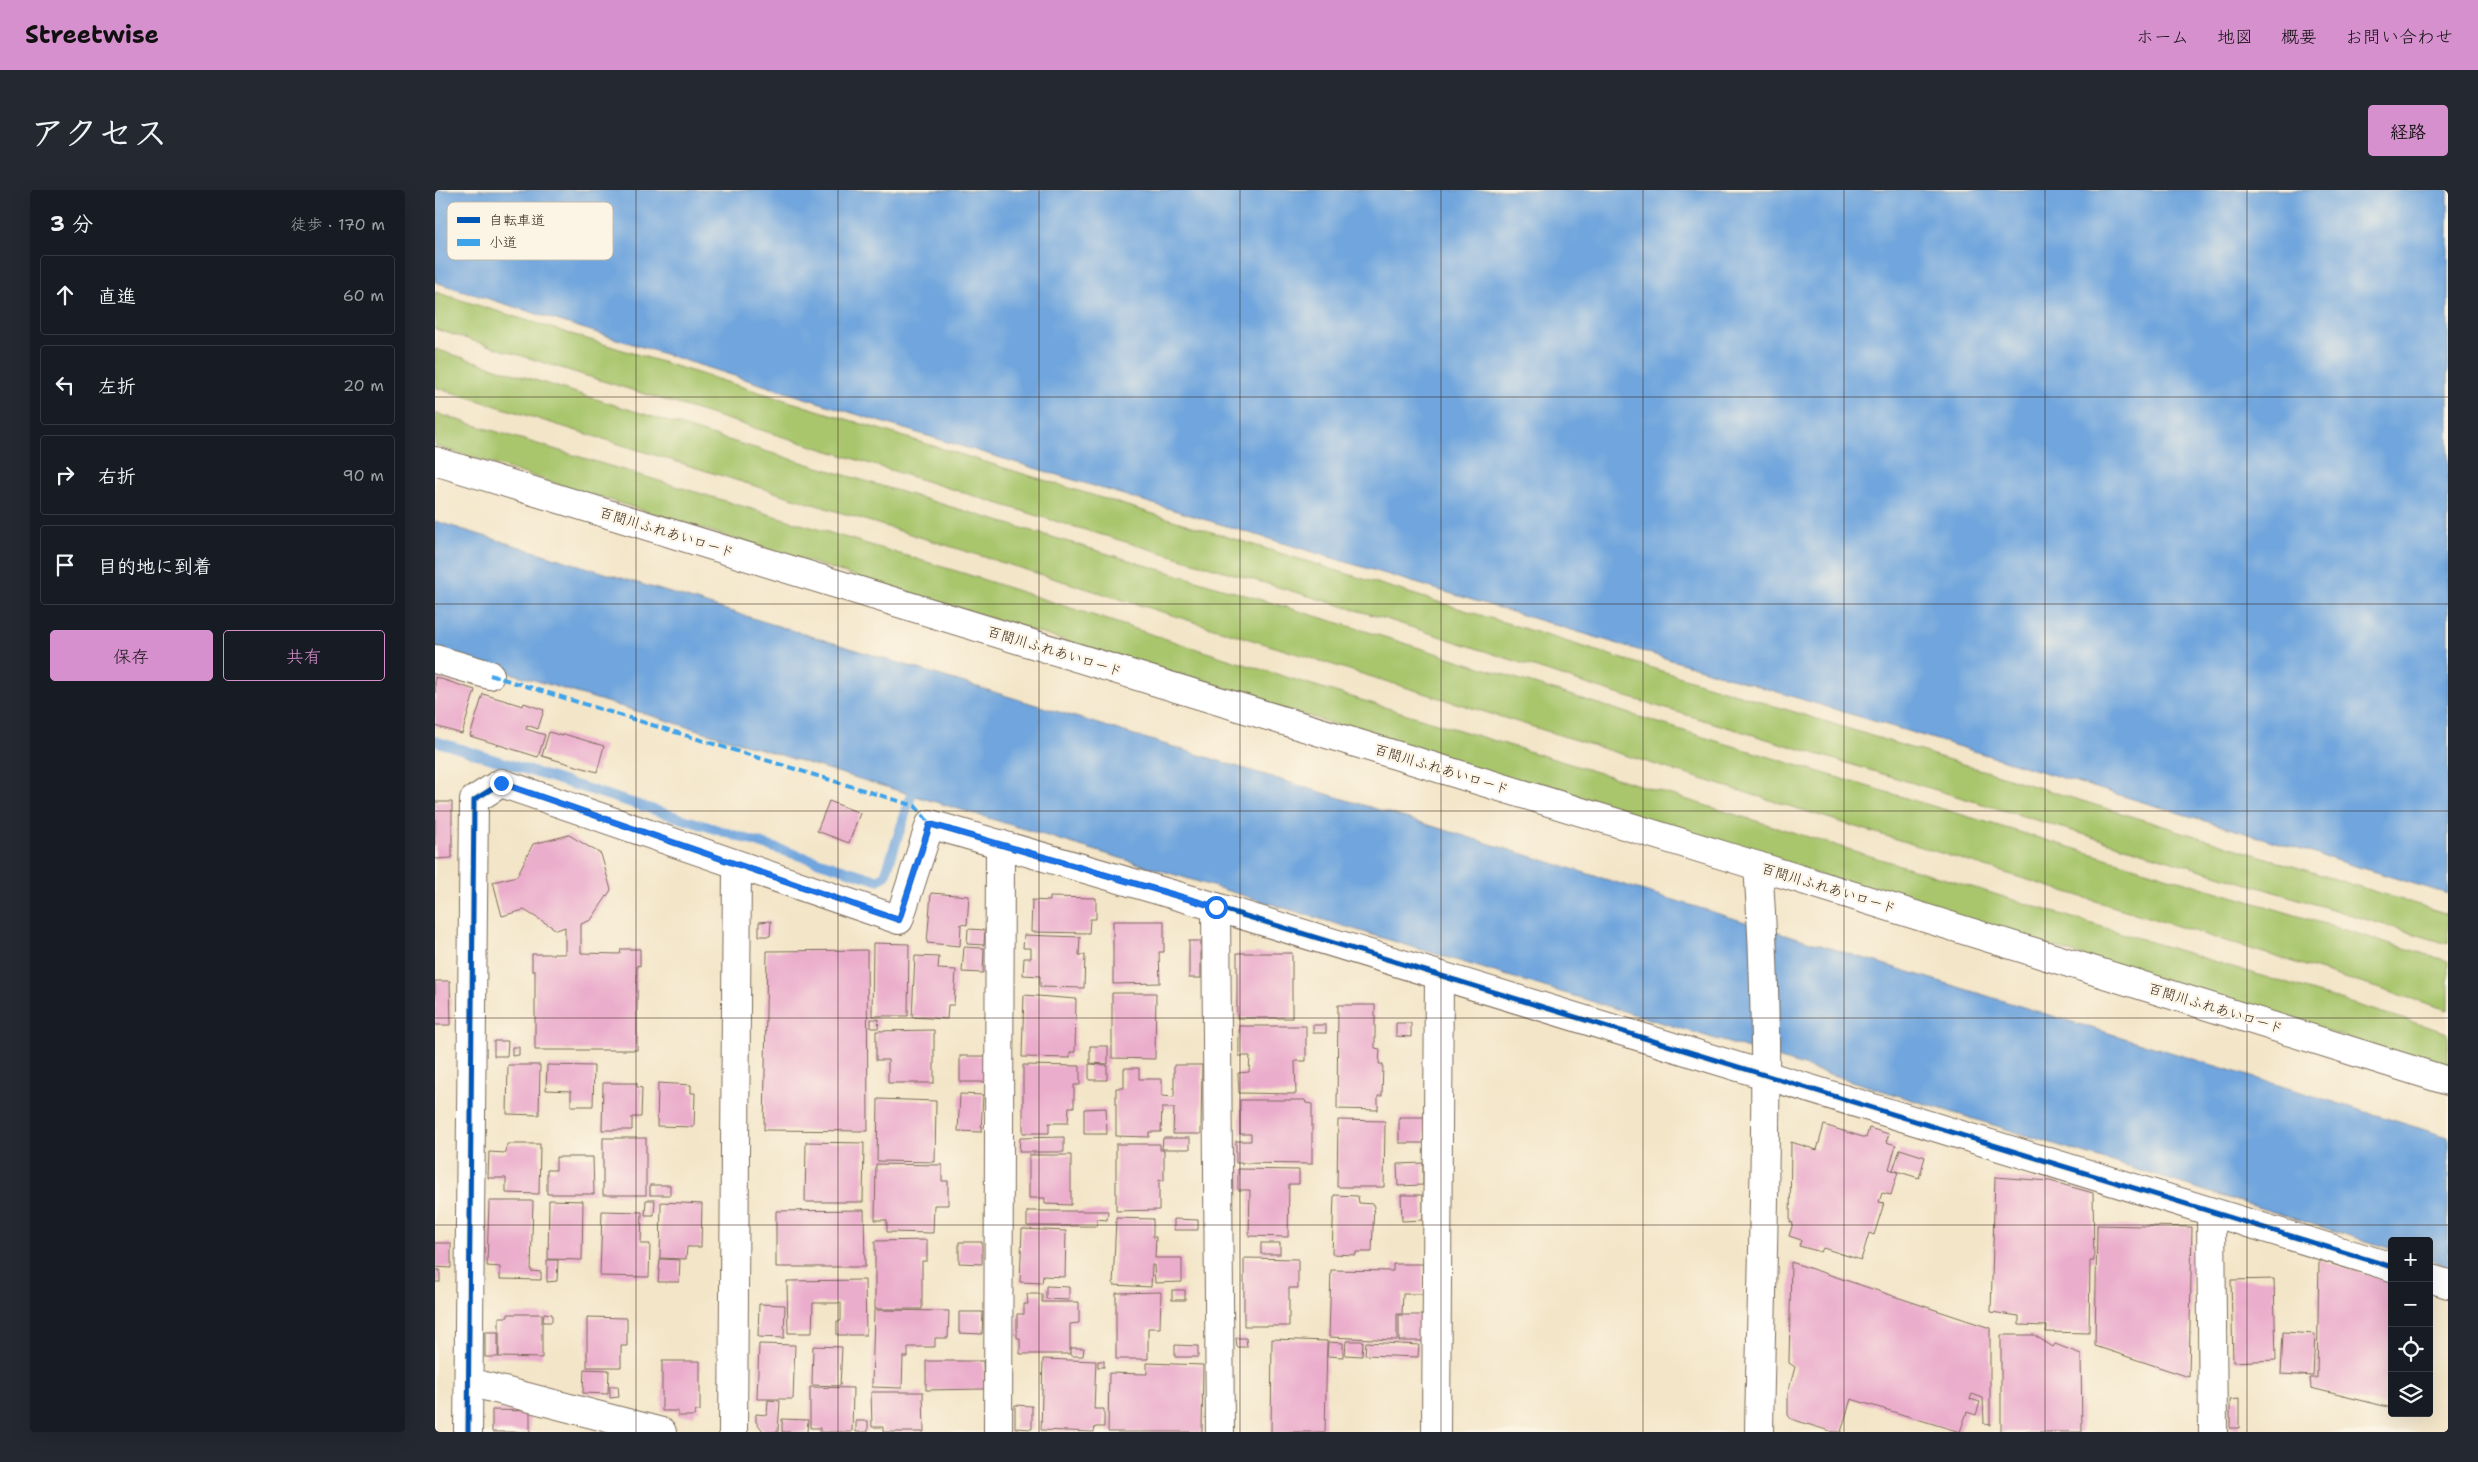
<!DOCTYPE html>
<html lang="ja">
<head>
<meta charset="utf-8">
<style>
	body { margin:0; font-family:"Shantell Sans","Klee One",sans-serif; background:#242831; color:#f1f3f6 }
	.controls { position:absolute; right:15px; bottom:15px; display:grid; overflow:hidden; border-radius:5px; box-shadow:0 5px 20px #0002 }
	.controls button { width:45px; height:45px; display:grid; place-items:center; padding:0; border:0; border-bottom:1px solid #363941; background:#171b24; color:#f1f3f6; font:25px sans-serif }
	.stop { position:absolute; width:15px; height:15px; margin:-11px; border:4px solid #1a73e8; border-radius:50%; background:#fff }
	.stop.end { background:#1a73e8; border-color:#fff; box-shadow:0 1px 5px #0008 }
	.list { margin:0; padding:0; list-style:none }
	h2 { display:flex; justify-content:space-between; align-items:center; height:65px; margin:0; padding:0 20px; font-size:21px }
	h2 small { font-size:16px; font-weight:400; color:#9ea1a6 }
	.list li { display:grid; grid-template-columns:32px 1fr auto; gap:15px; align-items:center; box-sizing:border-box; height:80px; margin:0 10px 10px; padding:0 10px; border:1px solid #363941; border-radius:5px }
	.list b { display:block; font-size:19px; white-space:nowrap }
	.list em { font-size:16px; font-style:normal; color:#9ea1a6 }
	.actions { display:flex; gap:10px; padding:15px 20px }
	.actions a { flex:1; padding:11px 0; border:1px solid #d690ce; border-radius:5px; text-align:center; font-size:18px; color:#d690ce }
	.actions .main { background:#d690ce; color:#111 }
	.icon { flex:none; width:28px; height:28px; fill:none; stroke:currentColor; stroke-width:2; stroke-linecap:round; stroke-linejoin:round }
	.map { position:relative; flex:none; width:2013px; height:1242px; overflow:hidden; border-radius:5px }
	header { display:flex; align-items:center; gap:30px; box-sizing:border-box; height:70px; padding:0 25px; background:#d690ce; color:#111 }
	header strong { font-size:24px }
	nav { display:flex; gap:28px; margin-inline-start:auto; font-size:18px }
	.intro { display:flex; align-items:center; justify-content:space-between; box-sizing:border-box; height:120px; padding:0 30px }
	h1 { margin:0; font-size:35px }
	.button { padding:12px 22px; border-radius:5px; background:#d690ce; color:#111; font-size:18px; font-weight:700 }
	main { display:flex; gap:30px; padding:0 30px }
	aside { flex:1; background:#171b24; border-radius:5px; box-shadow:0 5px 20px #0002 }
	.map>svg:first-child { display:block }
	.green { fill:#a9c66d; stroke:#727846 }
	.water { fill:#70a5dd; stroke:#56687e }
	.lines { fill:none; stroke-linecap:round; stroke-linejoin:round }
	.stream { stroke:#70a5dd; stroke-width:10 }
	.building { fill:#ebadcc }
	.minor-casing { stroke:#7b6b5a; stroke-width:30 }
	.tertiary-casing { stroke:#7b6b5a; stroke-width:30 }
	.minor { stroke:#fff; stroke-width:28 }
	.tertiary { stroke:#fff; stroke-width:28 }
	.quiet { stroke:#3fa3ea; stroke-width:4; stroke-dasharray:8 4; stroke-linecap:butt }
	.cycleway-casing { stroke:#fcf5e5; stroke-width:8 }
	.cycleway { stroke:#0057b8; stroke-width:5 }
	.route { stroke:#1a73e8; stroke-width:6 }
	.grid { fill:none; stroke:#3b2a1e; stroke-width:1; stroke-opacity:0.55 }
	.labels { text-anchor:middle; stroke-width:4.5; stroke-linejoin:round; paint-order:stroke }
	.street-label { font-size:14px; fill:#3b2a1e; stroke:#fcf5e5 }
	.key { fill:#fcf5e5; stroke:#c2b8a9; stroke-width:1 }
	.key-label { font-size:14px; fill:#3b2a1e }
</style>
</head>
<body>
<header>
<strong>Streetwise</strong>
<nav><a>ホーム</a><a>地図</a><a>概要</a><a>お問い合わせ</a></nav>
</header>
<div class="intro"><h1>アクセス</h1><a class="button">経路</a></div>
<main>
<aside>
<h2>3 分<small>徒歩 · 170 m</small></h2>
<ul class="list">
<li><svg class="icon" aria-label="ahead" viewBox="0 0 24 24"><path d="M12 20V5M6 11l6-6 6 6"/></svg><div><b>直進</b></div><em>60 m</em></li>
<li><svg class="icon" aria-label="left" viewBox="0 0 24 24"><path d="M17 20v-9H6M10 6l-5 5 5 5"/></svg><div><b>左折</b></div><em>20 m</em></li>
<li><svg class="icon" aria-label="right" viewBox="0 0 24 24"><path d="M7 20v-9h11M14 6l5 5-5 5"/></svg><div><b>右折</b></div><em>90 m</em></li>
<li><svg class="icon" aria-label="arrive" viewBox="0 0 24 24"><path d="M6 21V4h12l-3 4 3 4H6"/></svg><div><b>目的地に到着</b></div></li>
</ul>
<div class="actions"><a class="main">保存</a><a>共有</a></div>
</aside>
<div class="map">
<svg width="2013" height="1242" viewBox="0 0 2013 1242">
	<rect width="100%" height="100%" fill="#fcf5e5"/>
	<filter id="ink" filterUnits="userSpaceOnUse"><feTurbulence type="fractalNoise" baseFrequency=".02" numOctaves="2"/><feDisplacementMap in="SourceGraphic" scale="10" xChannelSelector="R" yChannelSelector="G"/><feConvolveMatrix kernelMatrix="1 2 1 2 8 2 1 2 1" color-interpolation-filters="sRGB"/></filter>
	<filter id="wash" filterUnits="userSpaceOnUse"><feTurbulence type="fractalNoise" baseFrequency=".0096" numOctaves="4" result="noise"/><feDisplacementMap in="SourceGraphic" scale="20" xChannelSelector="R" yChannelSelector="G"/><feGaussianBlur stdDeviation="1.12" result="paint"/><feColorMatrix in="noise" values="0 0 0 0 0 0 0 0 0 0 0 0 0 0 0 0 0 1.4 0 .05"/><feComposite in="paint" operator="in"/></filter>
	<g filter="url(#wash)">
		<rect width="100%" height="100%" fill="#f3e5c8"/>
		<g class="green">
			<path d="M0 102 2013 724V754L1182 504 951 429 610 328 0 139Z"/>
			<path d="M0 159 273 244 927 440 1278 550 2013 771V820L0 197Z"/>
			<path d="M0 223 531 384 799 471 2013 843V879L0 256Z"/>
		</g>
		<g class="water">
			<path d="M0 0H2013V704L443 231 0 92Z"/>
			<path d="M0 331 2013 947V1076L1994 1070V1051H1957V1059L1307 857 0 460Z"/>
		</g>
		<g class="lines">
			<path class="stream" d="M0 551 442 690 450 686 480 594"/>
		</g>
		<g id="blocks">
			<g class="building">
				<path d="M0 487 40 500 27 544 0 536Z"/>
				<path d="M48 504 88 516 89 513 109 520 103 539 92 535 91 539 110 545 103 567 35 546Z"/>
				<path d="M114 542 128 546 129 544 169 556 162 582 107 566Z"/>
				<path d="M394 611 425 623 414 653 382 641Z"/>
				<path d="M0 612H17V668L0 669Z"/>
				<path d="M134 645 166 664 176 700 156 730 146 734V763L185 764 186 759H205V776L202 775V860H100V781H97V764H130V737L122 740 89 720 67 726 58 692 82 686 98 654Z"/>
				<path d="M496 703 534 706 532 735 526 734 525 756 492 753Z"/>
				<path d="M615 707 661 708V729H655L654 743 596 742 597 710 615 711Z"/>
				<path d="M336 731 335 746H324V732Z"/>
				<path d="M678 731H729V762H724L725 793 678 794Z"/>
				<path d="M533 739 550 740 549 755 532 754Z"/>
				<path d="M589 745 645 747 644 765H650L649 798 605 797V786L588 785 589 768H596V758H588Z"/>
				<rect x="754" y="751" width="12" height="37"/>
				<path d="M438 753 474 754 473 826H437Z"/>
				<path d="M529 757 549 758 548 783 527 782Z"/>
				<path d="M432 760 433 941 329 940 332 761Z"/>
				<rect x="802" y="763" width="55" height="65"/>
				<path d="M480 766 504 767 503 779 521 780 519 815H513L512 829 477 827Z"/>
				<path d="M0 791H15L16 835H0Z"/>
				<path d="M677 803H721L720 869 677 868Z"/>
				<path d="M589 805 641 809 640 862H635V868L587 867Z"/>
				<path d="M903 815H940V858L945 859 944 874H948L947 906H943V920L902 919Z"/>
				<path d="M436 829H444L443 838H436Z"/>
				<path d="M961 833H976V847L961 846Z"/>
				<rect x="878" y="835" width="13" height="8"/>
				<path d="M804 836H871V871H860L861 904 804 903 803 883 814 882 815 866H804Z"/>
				<path d="M499 840V893H453V870H441V841Z"/>
				<path d="M59 851H73L72 866H59Z"/>
				<path d="M655 856H673V874L655 873Z"/>
				<path d="M77 857H84V865L77 866Z"/>
				<rect x="525" y="866" width="26" height="26"/>
				<path d="M654 874 672 875V890H654Z"/>
				<path d="M73 875H105L104 925 72 924Z"/>
				<path d="M112 875 159 876 158 916H136V901L111 900Z"/>
				<path d="M588 875 645 876V895H639V917H634L633 933H614V943H588Z"/>
				<path d="M739 875H767L766 944H738L739 918H727L726 942H714V947L681 946V898H689V878H704V889H727V906L739 907Z"/>
				<path d="M168 893H202V897L207 898 206 927H197V940H167Z"/>
				<path d="M223 893 256 895V903H260L259 937 222 936Z"/>
				<path d="M525 904 548 905 546 942 523 941Z"/>
				<path d="M443 909 501 911 500 972 442 971Z"/>
				<path d="M805 910H870L871 913 877 914V974L801 973V951H816V944H805Z"/>
				<path d="M671 918 672 944H649V919Z"/>
				<path d="M964 927H989L990 953H964Z"/>
				<path d="M903 930 950 931 949 997H902Z"/>
				<path d="M1389 935 1431 948 1434 938 1454 944 1451 952 1461 955 1454 979 1463 982 1456 1005 1447 1003 1444 1012 1449 1013 1439 1045 1434 1043 1426 1070 1388 1058 1386 1062 1364 1056 1366 1050 1354 1046 1358 1033 1355 1032 1356 952 1382 960Z"/>
				<path d="M629 947V962H584L585 948Z"/>
				<rect x="168" y="948" width="43" height="57"/>
				<path d="M728 948H755V959H727Z"/>
				<path d="M371 952 429 953 428 1012H370Z"/>
				<path d="M72 954H105L104 1004 71 1003V988H53L54 962 71 963Z"/>
				<path d="M681 954H725V960H729V991L724 990V1020L681 1021Z"/>
				<path d="M1465 959 1490 967 1484 988 1458 980Z"/>
				<path d="M594 965H636V1015L610 1014V1008H594Z"/>
				<path d="M121 967H158L159 1004H112V980H121Z"/>
				<path d="M988 973V995L963 996 962 974Z"/>
				<path d="M441 974 507 975V991H513V1015H499L498 1043 452 1042V1030H440Z"/>
				<path d="M803 979 864 980V994H854L853 1047 814 1046 815 1000H803Z"/>
				<path d="M1560 987 1615 991 1658 1003 1659 1071H1655L1654 1143 1611 1142 1612 1136 1584 1135V1126L1556 1122Z"/>
				<rect x="215" y="995" width="20" height="10"/>
				<path d="M899 1005 923 1006 924 1013 939 1014 937 1062H921V1065L897 1064Z"/>
				<path d="M966 1005H988V1030L967 1031Z"/>
				<path d="M114 1010 148 1011 147 1070 113 1069Z"/>
				<path d="M211 1010H220L219 1025H210Z"/>
				<path d="M54 1011H98L96 1081 106 1082V1090L65 1089V1077L52 1076Z"/>
				<path d="M226 1012 267 1014 266 1057H252L251 1069 225 1068Z"/>
				<path d="M429 1020 430 1077H341V1021Z"/>
				<path d="M167 1021 207 1022 206 1054H215L214 1087 165 1086Z"/>
				<path d="M592 1021H673L672 1030 662 1029V1036H592Z"/>
				<path d="M681 1028 718 1029V1047H721L720 1068H747V1092L720 1093 719 1075H717L716 1097 678 1095Z"/>
				<path d="M739 1029 763 1030V1040H739Z"/>
				<path d="M1662 1035 1757 1037 1754 1187 1660 1156Z"/>
				<path d="M587 1039 631 1041 630 1087 608 1086 607 1093 585 1092Z"/>
				<path d="M492 1050V1071H487V1119H440V1051Z"/>
				<path d="M524 1052H547V1074L524 1073Z"/>
				<path d="M0 1053H16V1078L0 1077Z"/>
				<rect x="826" y="1053" width="19" height="11"/>
				<path d="M809 1068 863 1069V1098H854V1136H809Z"/>
				<path d="M225 1069 245 1070 244 1092H223Z"/>
				<path d="M112 1070H123L122 1091 112 1092Z"/>
				<path d="M1884 1070 1957 1092V1218L1876 1198 1875 1188H1882Z"/>
				<path d="M1356 1072 1555 1138V1235L1549 1234 1548 1208 1537 1204 1535 1209 1545 1212 1541 1225 1532 1222 1525 1242 1416 1209 1406 1242H1398L1356 1229 1353 1225V1203L1360 1177 1354 1173Z"/>
				<path d="M958 1074H988V1104H968L967 1124H962V1150L894 1147 896 1080 958 1081Z"/>
				<rect x="0" y="1080" width="5" height="12"/>
				<path d="M1839 1089 1841 1170 1798 1172 1796 1090Z"/>
				<path d="M430 1090 431 1145H402V1131H406V1113H378L377 1143H353L352 1091Z"/>
				<path d="M611 1096 634 1097V1110L611 1109Z"/>
				<rect x="737" y="1100" width="13" height="10"/>
				<path d="M726 1102 725 1138H713V1169H681V1103Z"/>
				<path d="M592 1104H607V1112H644V1133L635 1134V1164H585V1148H582V1124H589V1114H593Z"/>
				<path d="M324 1114 350 1115 349 1148 323 1147Z"/>
				<path d="M439 1120 514 1121 513 1148H500V1157H473V1167H468L467 1198 437 1197Z"/>
				<path d="M524 1122H548L547 1144 524 1143Z"/>
				<path d="M109 1123 117 1124V1132H108Z"/>
				<path d="M73 1124H107V1168L64 1167V1127H73Z"/>
				<rect x="964" y="1125" width="25" height="26"/>
				<path d="M152 1127 192 1128V1156H186V1177H152Z"/>
				<rect x="50" y="1142" width="13" height="25"/>
				<path d="M1848 1142 1880 1144 1878 1186 1846 1184Z"/>
				<path d="M1566 1145H1599L1618 1157 1620 1154 1646 1164 1647 1242H1566Z"/>
				<path d="M801 1148H811L812 1157H802Z"/>
				<path d="M837 1149 892 1151 890 1242H836Z"/>
				<path d="M911 1151H928L927 1166 910 1165Z"/>
				<path d="M893 1152 908 1153V1167L892 1166Z"/>
				<path d="M931 1152 984 1155 983 1167 930 1165Z"/>
				<path d="M324 1154 360 1155 358 1209H322Z"/>
				<path d="M740 1155 763 1156V1167H740Z"/>
				<path d="M378 1156 407 1157 405 1196 377 1195Z"/>
				<path d="M636 1158H649L648 1166H636Z"/>
				<path d="M608 1169 661 1171 659 1219H669V1237H660L659 1242 606 1240Z"/>
				<path d="M227 1171H265V1221H261L259 1226H243V1221H227Z"/>
				<path d="M491 1171H548L549 1199 491 1200Z"/>
				<rect x="663" y="1171" width="6" height="6"/>
				<path d="M712 1173 768 1175 767 1242H673L674 1183 712 1184Z"/>
				<path d="M149 1179 174 1180 173 1204 148 1203Z"/>
				<path d="M175 1196H183L184 1207 175 1208Z"/>
				<path d="M375 1197 418 1198 417 1242H385V1238H375Z"/>
				<path d="M436 1202H488L489 1242H448V1237H437Z"/>
				<path d="M1804 1209V1238H1795V1210Z"/>
				<path d="M333 1210 345 1211 343 1242H329L321 1232V1224L332 1225Z"/>
				<path d="M580 1215 597 1216V1239L580 1238Z"/>
				<path d="M57 1220 95 1221V1242H57Z"/>
				<path d="M347 1229 373 1230 372 1242H347Z"/>
				<rect x="421" y="1231" width="12" height="11"/>
			</g>
		</g>
	</g>
	<g filter="url(#ink)">
		<use href="#blocks" fill-opacity="0" stroke="#7b6b5a" stroke-width="1"/>
		<g class="lines">
			<g class="minor-casing">
				<g id="minor">
					<path d="M0 469 55 485"/>
					<path d="M781 717 785 1242"/>
					<path d="M1776 1023 1778 1242"/>
					<path d="M1994 1088 2013 1094"/>
					<path d="M34 1192 227 1242"/>
					<path d="M33 1242 39 610 66 593 464 730 495 634 781 717 1957 1077"/>
					<path d="M298 1242 302 675"/>
					<path d="M563 1242 565 654"/>
					<path d="M1001 1242 1004 786"/>
				</g>
			</g>
			<g class="tertiary-casing">
				<g id="tertiary">
					<path d="M0 271 1323 676 2013 891"/>
					<path d="M1323 676C1337 864 1327 1054 1324 1242"/>
				</g>
			</g>
			<use href="#minor" class="minor"/>
			<use href="#tertiary" class="tertiary"/>
			<path class="quiet" d="M55 485 480 616 495 634"/>
			<g class="cycleway-casing">
				<path id="cycleway" d="M33 1242 39 610 66 593 464 730 495 634 781 717 1957 1077"/>
			</g>
			<use href="#cycleway" class="cycleway"/>
		</g>
	</g>
	<g class="lines" filter="url(#ink)">
		<path class="route" d="M66 593 464 730 495 634 781 717"/>
	</g>
	<path class="grid" d="M201 0V1242M403 0V1242M604 0V1242M805 0V1242M1006 0V1242M1208 0V1242M1409 0V1242M1610 0V1242M1812 0V1242M0 207H2013M0 414H2013M0 621H2013M0 828H2013M0 1035H2013"/>
	<g class="labels">
		<g class="street-label">
			<text transform="translate(232 342) rotate(17)" y="5">百間川ふれあいロード</text>
			<text transform="translate(620 461) rotate(17)" y="5">百間川ふれあいロード</text>
			<text transform="translate(1007 579) rotate(17)" y="5">百間川ふれあいロード</text>
			<text transform="translate(1394 698) rotate(17)" y="5">百間川ふれあいロード</text>
			<text transform="translate(1781 818) rotate(17)" y="5">百間川ふれあいロード</text>
		</g>
	</g>
	<rect x="12" y="12" width="166" height="58" rx="8" class="key"/>
	<rect x="22" y="27" width="23" height="6" fill="#0057b8"/>
	<rect x="22" y="49" width="23" height="7" fill="#3fa3ea"/>
	<g class="key-label">
		<text x="54" y="35">自転車道</text>
		<text x="54" y="57">小道</text>
	</g>
</svg>
<div class="controls">
<button>+</button>
<button>−</button>
<button><svg class="icon" aria-label="locate" viewBox="0 0 24 24"><circle cx="12" cy="12" r="6"/><path d="M12 2v4M12 18v4M2 12h4M18 12h4"/></svg></button>
<button><svg class="icon" aria-label="layers" viewBox="0 0 24 24"><path d="M12 4l9 5-9 5-9-5zM3 14l9 5 9-5"/></svg></button>
</div>
<div class="stop" style="left:781px;top:717px"></div>
<div class="stop end" style="left:66px;top:593px"></div>
</div>
</main>
</body>
</html>
